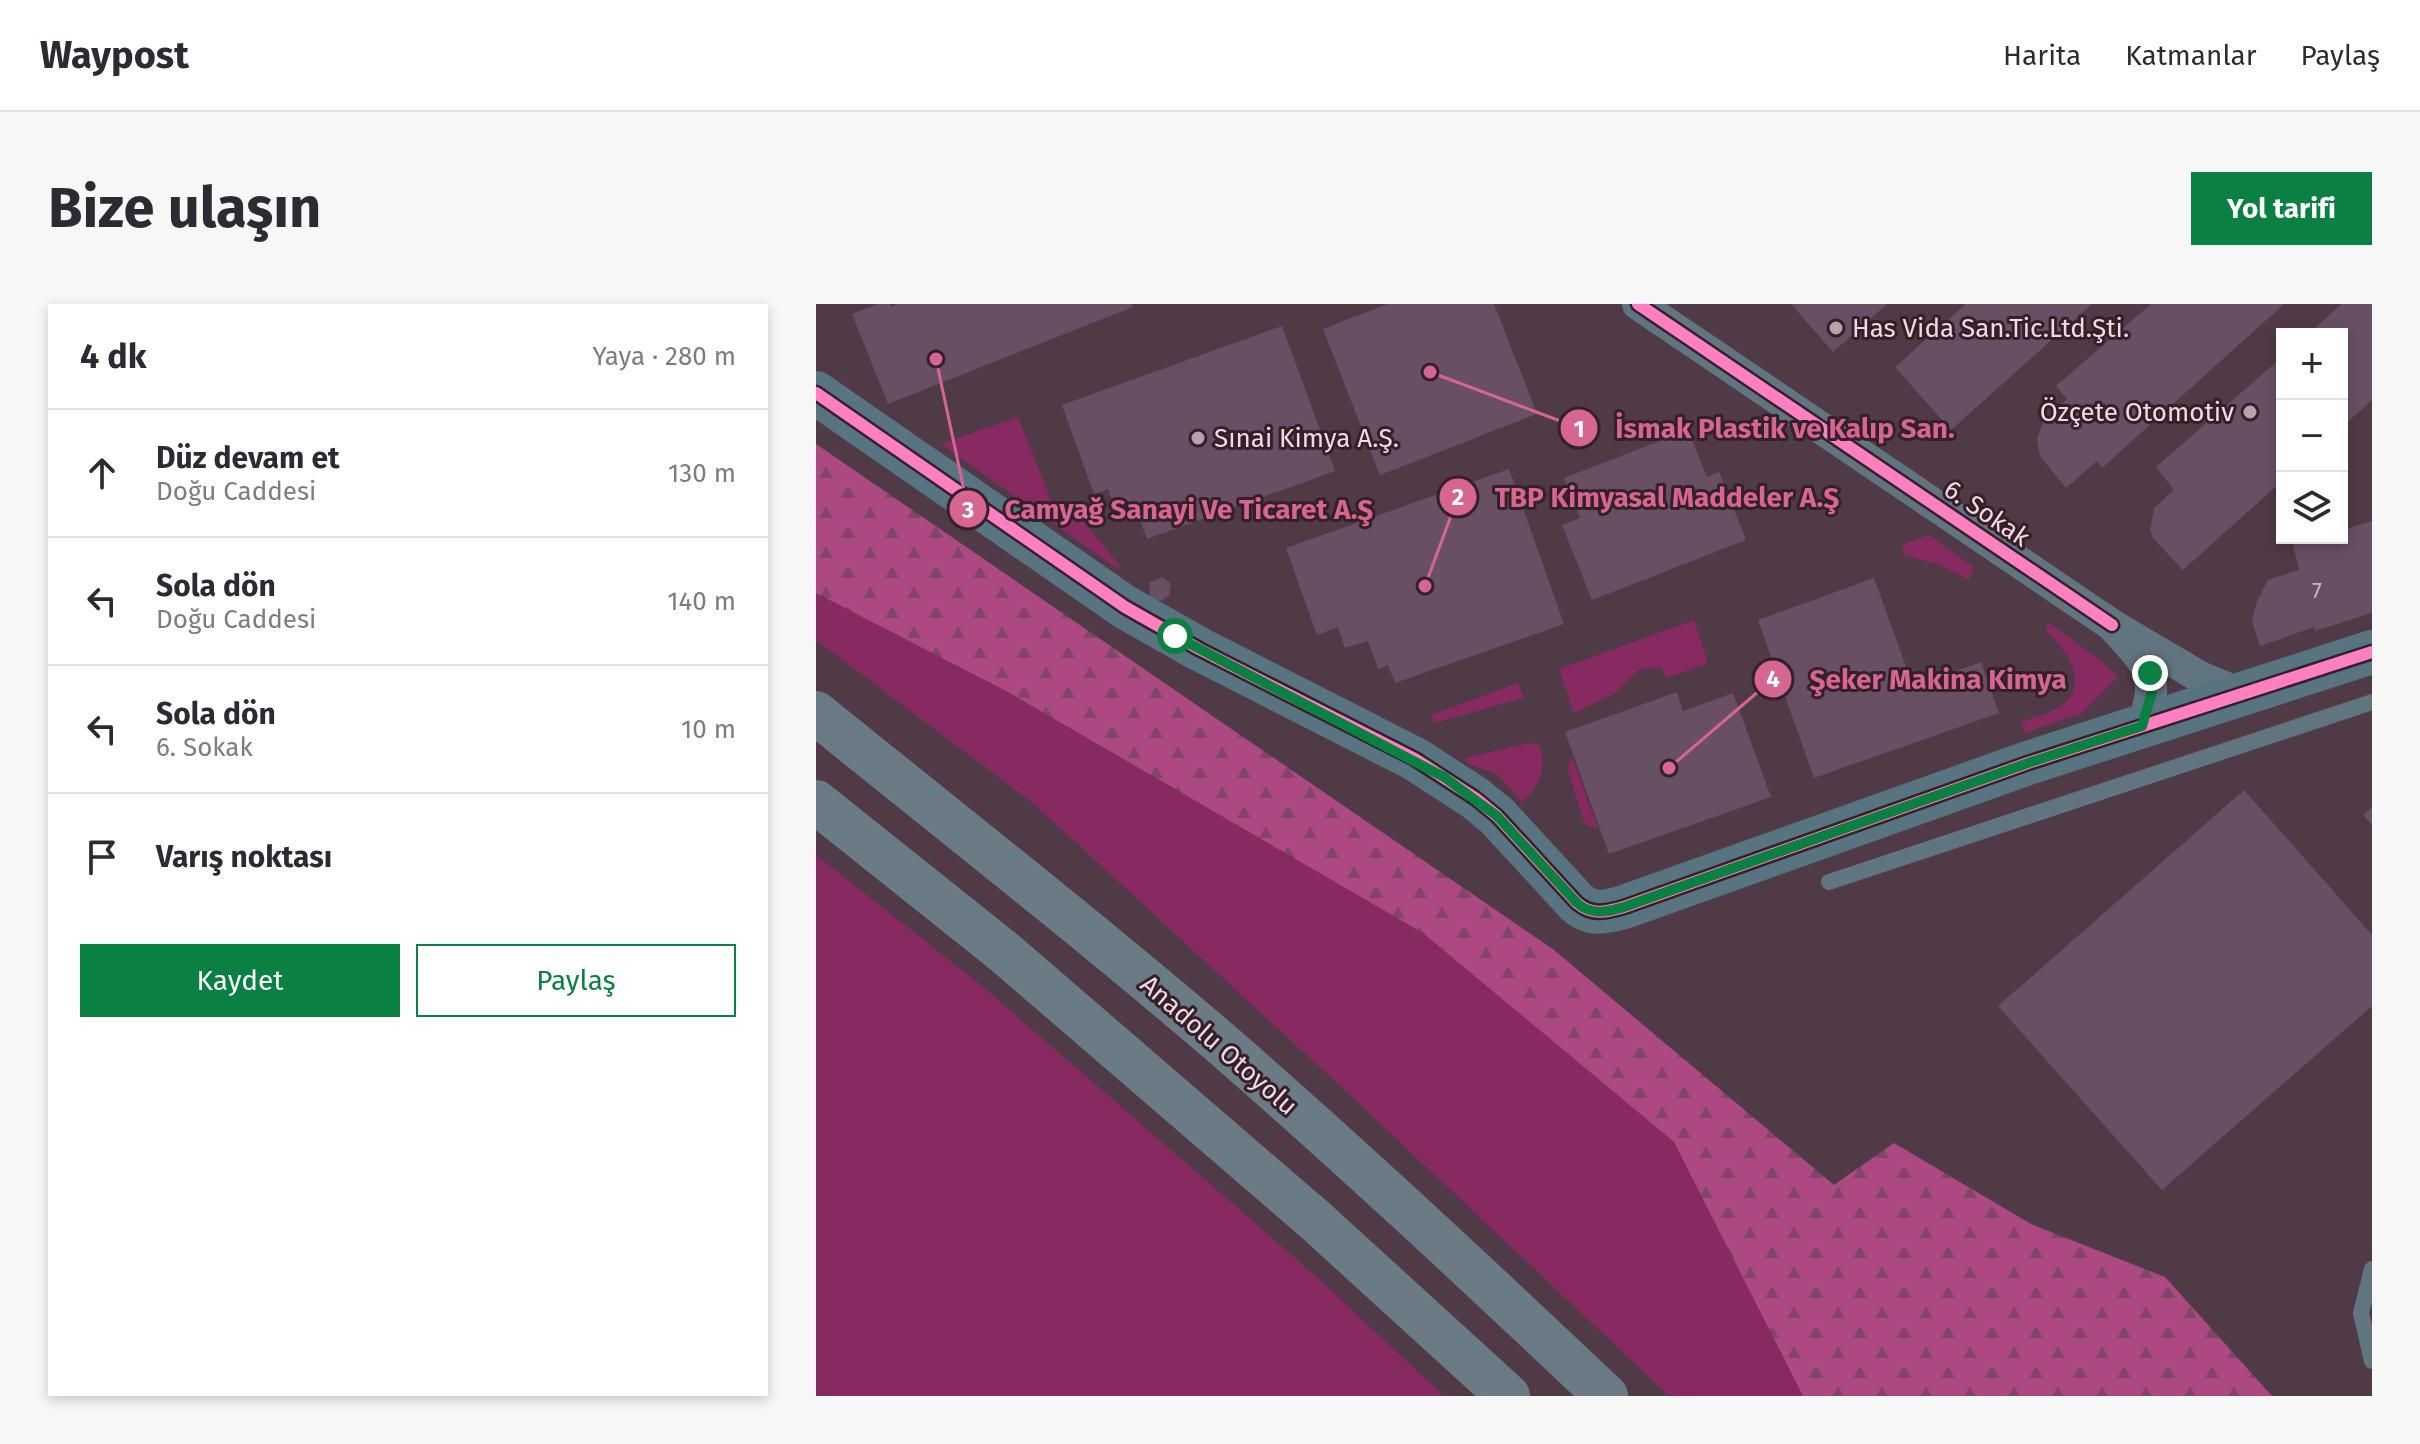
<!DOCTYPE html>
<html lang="tr">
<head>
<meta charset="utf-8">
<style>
	body { margin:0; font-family:"Fira Sans",sans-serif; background:#f7f7f7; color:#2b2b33 }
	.controls { position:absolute; right:24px; top:24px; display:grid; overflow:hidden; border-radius:0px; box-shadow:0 4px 12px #0003 }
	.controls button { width:72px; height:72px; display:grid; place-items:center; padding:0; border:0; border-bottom:2px solid #e1e1e2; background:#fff; color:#2b2b33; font:40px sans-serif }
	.stop { position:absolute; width:24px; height:24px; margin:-18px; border:6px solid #0b8043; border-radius:50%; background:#fff }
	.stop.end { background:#0b8043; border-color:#fff; box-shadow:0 2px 8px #0008 }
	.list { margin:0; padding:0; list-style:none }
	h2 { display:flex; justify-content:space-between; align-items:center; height:104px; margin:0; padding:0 32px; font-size:34px }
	h2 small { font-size:26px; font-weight:400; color:#7c7c81 }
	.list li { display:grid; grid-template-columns:52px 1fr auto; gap:24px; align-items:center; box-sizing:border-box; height:128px; padding:0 32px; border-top:2px solid #e1e1e2 }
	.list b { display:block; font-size:30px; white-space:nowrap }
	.list p { margin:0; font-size:26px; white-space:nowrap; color:#7c7c81 }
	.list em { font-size:26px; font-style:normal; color:#7c7c81 }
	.actions { display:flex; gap:16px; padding:24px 32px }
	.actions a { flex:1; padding:18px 0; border:2px solid #0b8043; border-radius:0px; text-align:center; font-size:28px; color:#0b8043 }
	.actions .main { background:#0b8043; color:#fff }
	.icon { flex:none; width:44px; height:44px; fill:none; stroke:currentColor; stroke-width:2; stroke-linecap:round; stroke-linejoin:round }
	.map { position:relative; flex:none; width:1556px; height:1092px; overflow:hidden; border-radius:0px }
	header { display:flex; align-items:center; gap:48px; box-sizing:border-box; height:112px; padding:0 40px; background:#fff; border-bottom:2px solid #e1e1e2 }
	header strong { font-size:38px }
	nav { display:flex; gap:44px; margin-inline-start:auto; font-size:28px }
	.intro { display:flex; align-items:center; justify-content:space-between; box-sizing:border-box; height:192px; padding:0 48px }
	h1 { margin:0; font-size:56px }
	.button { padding:20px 36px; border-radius:0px; background:#0b8043; color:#fff; font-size:28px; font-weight:700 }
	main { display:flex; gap:48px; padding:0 48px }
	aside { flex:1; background:#fff; border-radius:0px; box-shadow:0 4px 12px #0003 }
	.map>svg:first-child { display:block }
	.grass { fill:#872a62 }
	.forest { fill:url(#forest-firs) }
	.building { fill:#694f64 }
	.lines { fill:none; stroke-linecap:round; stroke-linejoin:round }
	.lane { stroke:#617580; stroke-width:16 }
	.street { stroke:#617580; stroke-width:32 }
	.secondary { stroke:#587480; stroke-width:44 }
	.highway { stroke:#6a7b86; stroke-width:44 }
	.cycleway-casing { stroke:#332029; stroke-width:17 }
	.cycleway { stroke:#ff80c0; stroke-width:12 }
	.route { stroke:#0b8043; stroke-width:10 }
	.poi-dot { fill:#baa1ad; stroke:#332029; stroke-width:3 }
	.labels { text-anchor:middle; stroke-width:6; stroke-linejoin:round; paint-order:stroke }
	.number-label { font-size:22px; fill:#d0b6c5 }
	.poi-label { font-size:26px; fill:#f3d8e5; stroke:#332029; text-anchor:start }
	.street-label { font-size:26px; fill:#f3d8e5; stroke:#332029 }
	.leader { fill:none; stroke:#d66592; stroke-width:3 }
	.callout-dot { fill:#d66592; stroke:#332029; stroke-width:3 }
	.mark-label { font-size:24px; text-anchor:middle; font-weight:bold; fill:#fff }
	.callout-label { font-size:28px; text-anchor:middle; font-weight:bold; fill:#d66592; stroke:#332029; stroke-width:6; stroke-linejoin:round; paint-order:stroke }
</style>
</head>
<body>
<header>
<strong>Waypost</strong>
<nav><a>Harita</a><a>Katmanlar</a><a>Paylaş</a></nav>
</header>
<div class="intro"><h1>Bize ulaşın</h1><a class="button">Yol tarifi</a></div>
<main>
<aside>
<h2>4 dk<small>Yaya · 280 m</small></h2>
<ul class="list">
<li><svg class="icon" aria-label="ahead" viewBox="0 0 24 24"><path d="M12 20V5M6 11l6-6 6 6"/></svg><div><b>Düz devam et</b><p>Doğu Caddesi</p></div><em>130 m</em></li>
<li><svg class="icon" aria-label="left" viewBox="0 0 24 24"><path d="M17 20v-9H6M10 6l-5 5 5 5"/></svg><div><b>Sola dön</b><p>Doğu Caddesi</p></div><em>140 m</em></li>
<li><svg class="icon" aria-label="left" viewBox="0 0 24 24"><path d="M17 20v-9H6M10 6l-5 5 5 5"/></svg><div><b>Sola dön</b><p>6. Sokak</p></div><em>10 m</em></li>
<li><svg class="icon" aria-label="arrive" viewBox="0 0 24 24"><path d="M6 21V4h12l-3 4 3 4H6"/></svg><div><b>Varış noktası</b></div></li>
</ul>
<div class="actions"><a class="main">Kaydet</a><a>Paylaş</a></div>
</aside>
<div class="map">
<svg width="1556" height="1092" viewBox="0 0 1556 1092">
	<defs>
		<pattern id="forest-firs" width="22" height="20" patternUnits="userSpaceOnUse" patternTransform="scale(2)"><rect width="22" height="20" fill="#ad4982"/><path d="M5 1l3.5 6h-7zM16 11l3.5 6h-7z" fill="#804567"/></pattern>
	</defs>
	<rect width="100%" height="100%" fill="#503a45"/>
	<g class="grass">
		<path d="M202 113 242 214 259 207 304 262 302 265 125 140Z"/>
		<path d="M1113 231 1157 263 1153 276 1122 260 1089 252 1086 241Z"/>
		<path d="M0 289 192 388 607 629 858 838 987 1092H853L535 792 218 500 0 336Z"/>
		<path d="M878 316 892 359 851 374 845 364 824 365 798 390 758 409 743 365Z"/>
		<path d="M1232 318 1285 357 1302 373 1266 409 1209 429 1204 419C1217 413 1239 408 1250 398 1272 374 1248 344 1230 327Z"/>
		<path d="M702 379 708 394 618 419 615 411Z"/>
		<path d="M713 439 722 440C733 461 723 484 706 498L681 470 652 460 649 454Z"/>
		<path d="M756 453 782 525 771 521 767 515 751 464Z"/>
		<path d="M0 551 165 681 493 966 628 1092H0Z"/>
	</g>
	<path class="forest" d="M0 140 738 646 1018 881 1078 839 1215 920 1349 973 1456 1092H987L858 838 607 629 192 388 0 289Z"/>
	<g class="building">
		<path d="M61 0H74L75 3 82 0H316L317 3 72 100 36 10Z"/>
		<path d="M572 0H678L721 110 564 171 507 25Z"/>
		<path d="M975 0H1071L1017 48Z"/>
		<path d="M1150 0H1276L1135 126 1079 63Z"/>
		<path d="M1335 0H1468L1286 164 1281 157 1250 184 1224 152 1221 135 1227 118 1251 95 1240 82Z"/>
		<path d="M1526 0H1556V96L1526 123V30H1492Z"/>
		<path d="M466 22 519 167 331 235 321 208 303 215 292 185 278 190 246 101Z"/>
		<path d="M1466 53V177L1367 266 1337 234 1334 227 1338 204 1358 186 1340 163Z"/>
		<path d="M872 126 891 173 903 168 930 236 776 296 746 221 764 214 748 174Z"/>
		<path d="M693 165 748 320 579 379 572 361 562 365 552 337 529 344 522 323 501 331 470 244Z"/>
		<path d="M1556 217V309L1499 327 1498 323 1444 342 1436 318 1441 297 1452 276 1483 266 1477 241 1500 234H1526V226Z"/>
		<path d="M346 273 355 280 353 291 345 297 334 292 333 279Z"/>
		<path d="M1058 274 1097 382 1165 358 1183 409 998 474 942 316Z"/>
		<path d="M861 388 867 407 917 389 955 493 793 550 749 428Z"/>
		<path d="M1428 486 1556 631V702L1346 886 1182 702Z"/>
		<path d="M1556 503V521L1547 511Z"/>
	</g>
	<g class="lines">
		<g class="lane">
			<path d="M1013 578 1556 398"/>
			<path d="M1556 965 1545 1009 1556 1057"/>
		</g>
		<g class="street">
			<path d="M822 0 1296 321"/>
			<path d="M1326 422C1347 368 1330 360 1296 321L1384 373 1425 390"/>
		</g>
		<path class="secondary" d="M0 89 309 303 383 345 599 455 659 494 681 512 761 599C776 612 790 608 808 603L1212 459 1556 348"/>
		<g class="highway">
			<path d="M0 409C136 519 274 627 407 741 538 855 664 973 790 1092"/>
			<path d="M0 498 188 648 499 916 692 1092"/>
		</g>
		<g class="cycleway-casing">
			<g id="cycleway">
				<path d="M822 0 1296 321"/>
				<path d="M0 89 309 303 383 345 599 455 659 494 681 512 761 599C776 612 790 608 808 603L1212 459 1556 348"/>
			</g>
		</g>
		<use href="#cycleway" class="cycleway"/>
	</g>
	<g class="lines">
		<path class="route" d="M359 332 628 473 681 512 761 599C776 612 790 608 808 603L1212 459 1326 422 1336 388 1334 369"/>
	</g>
	<g class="poi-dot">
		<circle cx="1020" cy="24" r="8"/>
		<circle cx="1434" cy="108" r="8"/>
		<circle cx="382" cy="134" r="8"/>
	</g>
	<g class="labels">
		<g class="number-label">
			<text x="1501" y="294">7</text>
		</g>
		<g class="poi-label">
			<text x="1036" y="33">Has Vida San.Tic.Ltd.Şti.</text>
			<text x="1418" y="117" text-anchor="end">Özçete Otomotiv</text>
			<text x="398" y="143">Sınai Kimya A.Ş.</text>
		</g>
		<g class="street-label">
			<text transform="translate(1171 209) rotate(34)" y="9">6. Sokak</text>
			<text transform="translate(403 741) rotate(41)" y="9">Anadolu Otoyolu</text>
		</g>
	</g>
	<path class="leader" d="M614 68L763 124M609 282L642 193M120 55L152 205M853 464L957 375"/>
	<g class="callout-dot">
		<circle cx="614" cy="68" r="8"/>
		<circle cx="609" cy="282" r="8"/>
		<circle cx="120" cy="55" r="8"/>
		<circle cx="853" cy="464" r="8"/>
		<circle cx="763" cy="124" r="20"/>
		<circle cx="642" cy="193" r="20"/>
		<circle cx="152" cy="205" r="20"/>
		<circle cx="957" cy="375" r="20"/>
	</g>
	<g class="mark-label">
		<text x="763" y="133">1</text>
		<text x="642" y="201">2</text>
		<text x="152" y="214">3</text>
		<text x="957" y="383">4</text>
	</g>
	<g class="callout-label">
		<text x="969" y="134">İsmak Plastik ve Kalıp San.</text>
		<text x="851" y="203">TBP Kimyasal Maddeler A.Ş</text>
		<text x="373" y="215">Camyağ Sanayi Ve Ticaret A.Ş</text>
		<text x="1122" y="385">Şeker Makina Kimya</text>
	</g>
</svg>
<div class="controls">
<button>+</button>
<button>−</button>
<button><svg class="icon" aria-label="layers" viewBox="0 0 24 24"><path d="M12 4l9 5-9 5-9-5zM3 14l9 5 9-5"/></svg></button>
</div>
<div class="stop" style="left:359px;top:332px"></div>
<div class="stop end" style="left:1334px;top:369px"></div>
</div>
</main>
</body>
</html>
